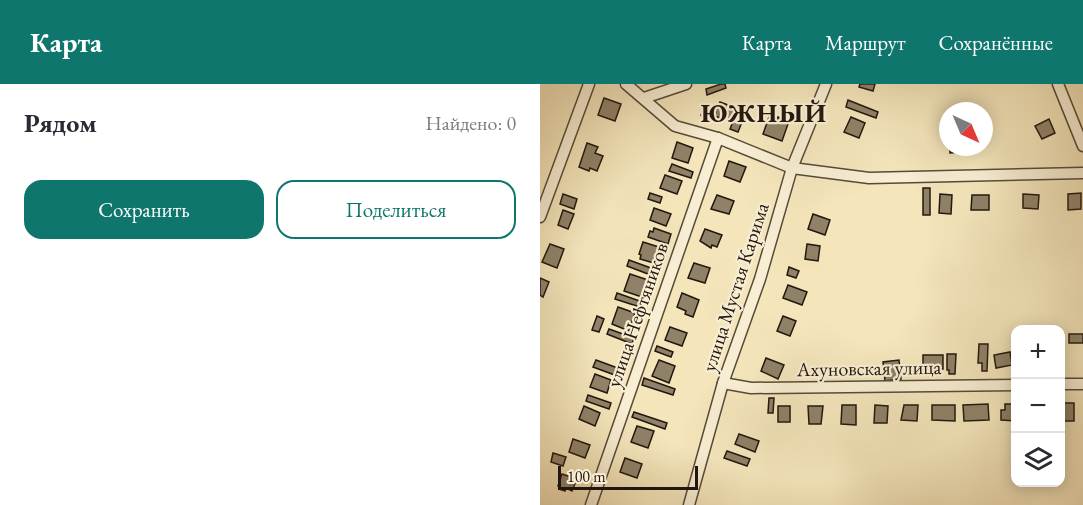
<!DOCTYPE html>
<html lang="ru">
<head>
<meta charset="utf-8">
<style>
	body { margin:0; font-family:"EB Garamond",serif; background:#f2f2f3; color:#2b2b33 }
	.controls { position:absolute; right:18px; bottom:18px; display:grid; overflow:hidden; border-radius:12px; box-shadow:0 3px 15px #0003 }
	.controls button { width:54px; height:54px; display:grid; place-items:center; padding:0; border:0; border-bottom:2px solid #e1e1e2; background:#fff; color:#2b2b33; font:30px sans-serif }
	.compass { position:absolute; left:399px; top:18px; width:54px; height:54px; border-radius:50%; background:#fff; box-shadow:0 3px 15px #0003; rotate:136deg }
	.scale { position:absolute; left:18px; bottom:15px; width:140px; box-sizing:border-box; padding-left:6px; border:3px solid #22170e; border-top:0; font-size:16px; line-height:21px; white-space:nowrap; color:#22170e; -webkit-text-stroke:4px #f8eed3; paint-order:stroke }
	.list { margin:0; padding:0; list-style:none }
	h2 { display:flex; justify-content:space-between; align-items:center; height:78px; margin:0; padding:0 24px; font-size:26px }
	h2 small { font-size:20px; font-weight:400; color:#7c7c81 }
	.actions { display:flex; gap:12px; padding:18px 24px }
	.actions a { flex:1; padding:14px 0; border:2px solid #0f766e; border-radius:18px; text-align:center; font-size:21px; color:#0f766e }
	.actions .main { background:#0f766e; color:#fff }
	.icon { flex:none; width:33px; height:33px; fill:none; stroke:currentColor; stroke-width:2; stroke-linecap:round; stroke-linejoin:round }
	.map { position:relative; flex:none; width:543px; height:421px; overflow:hidden }
	header { display:flex; align-items:center; gap:36px; box-sizing:border-box; height:84px; padding:0 30px; background:#0f766e; color:#fff }
	header strong { font-size:28px }
	nav { display:flex; gap:33px; margin-inline-start:auto; font-size:21px }
	main { display:flex }
	aside { flex:1; background:#fff }
	.map>svg:first-child { display:block }
	.building { fill:#8f8268; stroke:#22170e; stroke-width:1.5 }
	.lines { fill:none; stroke-linecap:round; stroke-linejoin:round }
	.minor-casing { stroke:#564a39; stroke-width:13 }
	.minor { stroke:#f8eed3; stroke-width:10 }
	.labels { text-anchor:middle; stroke-width:4.5; stroke-linejoin:round; paint-order:stroke }
	.street-label { font-size:20px; fill:#22170e; stroke:#f8eed3 }
	.district-label { font-size:26px; font-weight:bold; letter-spacing:1.5px; fill:#22170e; stroke:#f8eed3 }
</style>
</head>
<body>
<header>
<strong>Карта</strong>
<nav><a>Карта</a><a>Маршрут</a><a>Сохранённые</a></nav>
</header>
<main>
<aside>
<h2>Рядом<small>Найдено: 0</small></h2>
<ul class="list">
</ul>
<div class="actions"><a class="main">Сохранить</a><a>Поделиться</a></div>
</aside>
<div class="map">
<svg width="543" height="421" viewBox="0 0 543 421">
	<rect width="100%" height="100%" fill="#f4e5bb"/>
	<filter id="stains"><feTurbulence type="fractalNoise" baseFrequency=".00333" numOctaves="4"/><feColorMatrix values="0 0 0 0 .2 0 0 0 0 .09 0 0 0 0 .02 0 0 0 .5 -.17"/></filter>
	<radialGradient id="worn" r=".72"><stop offset=".6" stop-color="#630" stop-opacity="0"/><stop offset="1" stop-color="#630" stop-opacity=".3"/></radialGradient>
	<g class="building">
		<path d="M181 0H185L186 4 167 11 166 5Z"/>
		<path d="M320 0H335L333 7 319 3Z"/>
		<path d="M64 14 81 20 75 37 58 31Z"/>
		<path d="M308 16 338 28 336 34 306 23Z"/>
		<path d="M180 18 196 24 190 38 175 32 176 28H174Z"/>
		<path d="M167 21 172 24 167 36 162 33 161 31Z"/>
		<path d="M229 33 237 36 238 33 249 37 242 57 223 50Z"/>
		<path d="M311 33 325 39 319 54 304 48Z"/>
		<path d="M194 35 202 38 198 48 190 45Z"/>
		<path d="M509 35 515 49 502 55 495 42Z"/>
		<path d="M137 58 153 64 148 79 132 74Z"/>
		<path d="M47 59 58 63 55 69 63 72 57 87 50 84 49 87 39 83Z"/>
		<path d="M410 63H422V68L410 69Z"/>
		<path d="M189 77 206 83 200 98 184 92Z"/>
		<path d="M132 80 153 88 151 94 129 87Z"/>
		<path d="M125 91 142 97 137 110 120 104Z"/>
		<rect x="383" y="104" width="7" height="27"/>
		<path d="M110 109 122 113 120 119 108 115Z"/>
		<path d="M541 109V125L528 126V110Z"/>
		<path d="M23 110 37 115 34 125 20 120Z"/>
		<path d="M400 110 412 111 411 130 399 129Z"/>
		<path d="M483 110 499 111 498 125 483 124Z"/>
		<path d="M177 111 194 117 189 130 171 125Z"/>
		<path d="M432 111H449V126H431Z"/>
		<path d="M114 124 131 130 126 142 110 136Z"/>
		<path d="M23 126 34 130 28 145 18 141Z"/>
		<path d="M273 130 290 136 285 151 268 145Z"/>
		<path d="M114 144 131 150 128 160 108 153 110 147 113 148Z"/>
		<path d="M165 145 182 151 177 163 172 161 171 164 160 157Z"/>
		<path d="M103 158 119 163 114 179 100 175 101 171 99 170Z"/>
		<path d="M10 160 24 165 17 184 2 178Z"/>
		<path d="M267 160 280 162 278 177 265 175Z"/>
		<path d="M89 176 119 187 116 193 87 182Z"/>
		<path d="M154 179 170 184 165 199 148 194Z"/>
		<path d="M249 183 259 187 256 194 247 191Z"/>
		<path d="M90 190 108 196 102 213 84 207Z"/>
		<path d="M0 194 9 198 3 213 0 211Z"/>
		<path d="M248 201 267 208 262 221 243 214Z"/>
		<path d="M77 209 108 220 106 225 75 215Z"/>
		<path d="M142 209 159 216 153 233 145 230 146 227 137 223Z"/>
		<path d="M78 223 95 229 89 247 72 240Z"/>
		<path d="M57 232 64 235 59 248 52 246Z"/>
		<path d="M243 232 256 237 250 252 237 247Z"/>
		<path d="M130 243 147 249 142 262 125 256Z"/>
		<path d="M69 245 94 254 92 260 67 250Z"/>
		<rect x="529" y="250" width="14" height="9"/>
		<path d="M439 260H448L447 287H442V279H438Z"/>
		<path d="M117 262 133 268 131 273 115 267Z"/>
		<path d="M470 268 472 281 456 284 454 271Z"/>
		<path d="M407 270H416L415 290H409V286H407Z"/>
		<rect x="383" y="271" width="20" height="14"/>
		<path d="M226 274 244 281 238 295 221 287Z"/>
		<path d="M56 276 83 286 80 293 53 283Z"/>
		<path d="M119 276 135 282 129 299 112 292Z"/>
		<path d="M359 276 361 295 345 297 343 278Z"/>
		<path d="M55 290 71 296 67 309 50 303Z"/>
		<path d="M104 294 135 305 133 311 102 301Z"/>
		<path d="M48 311 71 319 69 325 46 317Z"/>
		<path d="M229 314H234L233 329H228Z"/>
		<rect x="520" y="319" width="14" height="18"/>
		<path d="M448 320 449 336 424 337 423 321Z"/>
		<path d="M465 320H476V337L461 336V326H465Z"/>
		<path d="M302 321H316V341L301 340Z"/>
		<path d="M335 321 348 322 347 339H334Z"/>
		<path d="M364 321H378L377 337 361 336Z"/>
		<path d="M392 321H415V337L392 336Z"/>
		<path d="M44 322 60 329 55 342 39 335Z"/>
		<rect x="238" y="322" width="12" height="16"/>
		<path d="M268 322H283L281 340H269Z"/>
		<path d="M94 328 127 339 125 345 92 333Z"/>
		<path d="M97 342 114 347 108 364 91 358Z"/>
		<path d="M199 350 219 357 215 368 195 360Z"/>
		<path d="M33 355 50 361 45 374 29 368Z"/>
		<path d="M187 367 210 375 207 382 184 374Z"/>
		<path d="M13 369 26 373 23 382 11 378Z"/>
		<path d="M85 374 102 380 97 394 80 388Z"/>
		<path d="M22 390 37 395 32 407 26 404 25 407 19 405 20 403 18 402Z"/>
	</g>
	<g class="lines">
		<g class="minor-casing">
			<g id="minor">
				<path d="M86 0 135 42 178 54 252 84 329 94 543 89"/>
				<path d="M518 0 543 62"/>
				<path d="M104 14 146 0"/>
				<path d="M0 133 49 0"/>
				<path d="M183 299 211 304 476 301"/>
				<path d="M520 300H543"/>
				<path d="M51 421 178 54"/>
				<path d="M149 421 183 299 220 195 252 84 286 0"/>
			</g>
		</g>
		<use href="#minor" class="minor"/>
	</g>
	<g class="labels">
		<g class="street-label">
			<text transform="translate(195 203) rotate(-72)" y="7">улица Мустая Карима</text>
			<text transform="translate(97 231) rotate(-71)" y="7">улица Нефтяников</text>
			<text transform="translate(329 284) rotate(-1)" y="7">Ахуновская улица</text>
		</g>
		<g class="district-label">
			<text x="224" y="38">ЮЖНЫЙ</text>
		</g>
	</g>
	<rect width="100%" height="100%" filter="url(#stains)"/>
	<rect width="100%" height="100%" fill="url(#worn)"/>
</svg>
<div class="controls">
<button>+</button>
<button>−</button>
<button><svg class="icon" aria-label="layers" viewBox="0 0 24 24"><path d="M12 4l9 5-9 5-9-5zM3 14l9 5 9-5"/></svg></button>
</div>
<svg class="compass" viewBox="-18 -18 36 36"><path d="M0-13l5 13h-10z" fill="#e53935"/><path d="M0 13l5-13h-10z" fill="#7c7c81"/></svg>
<div class="scale">100 m</div>
</div>
</main>
</body>
</html>
